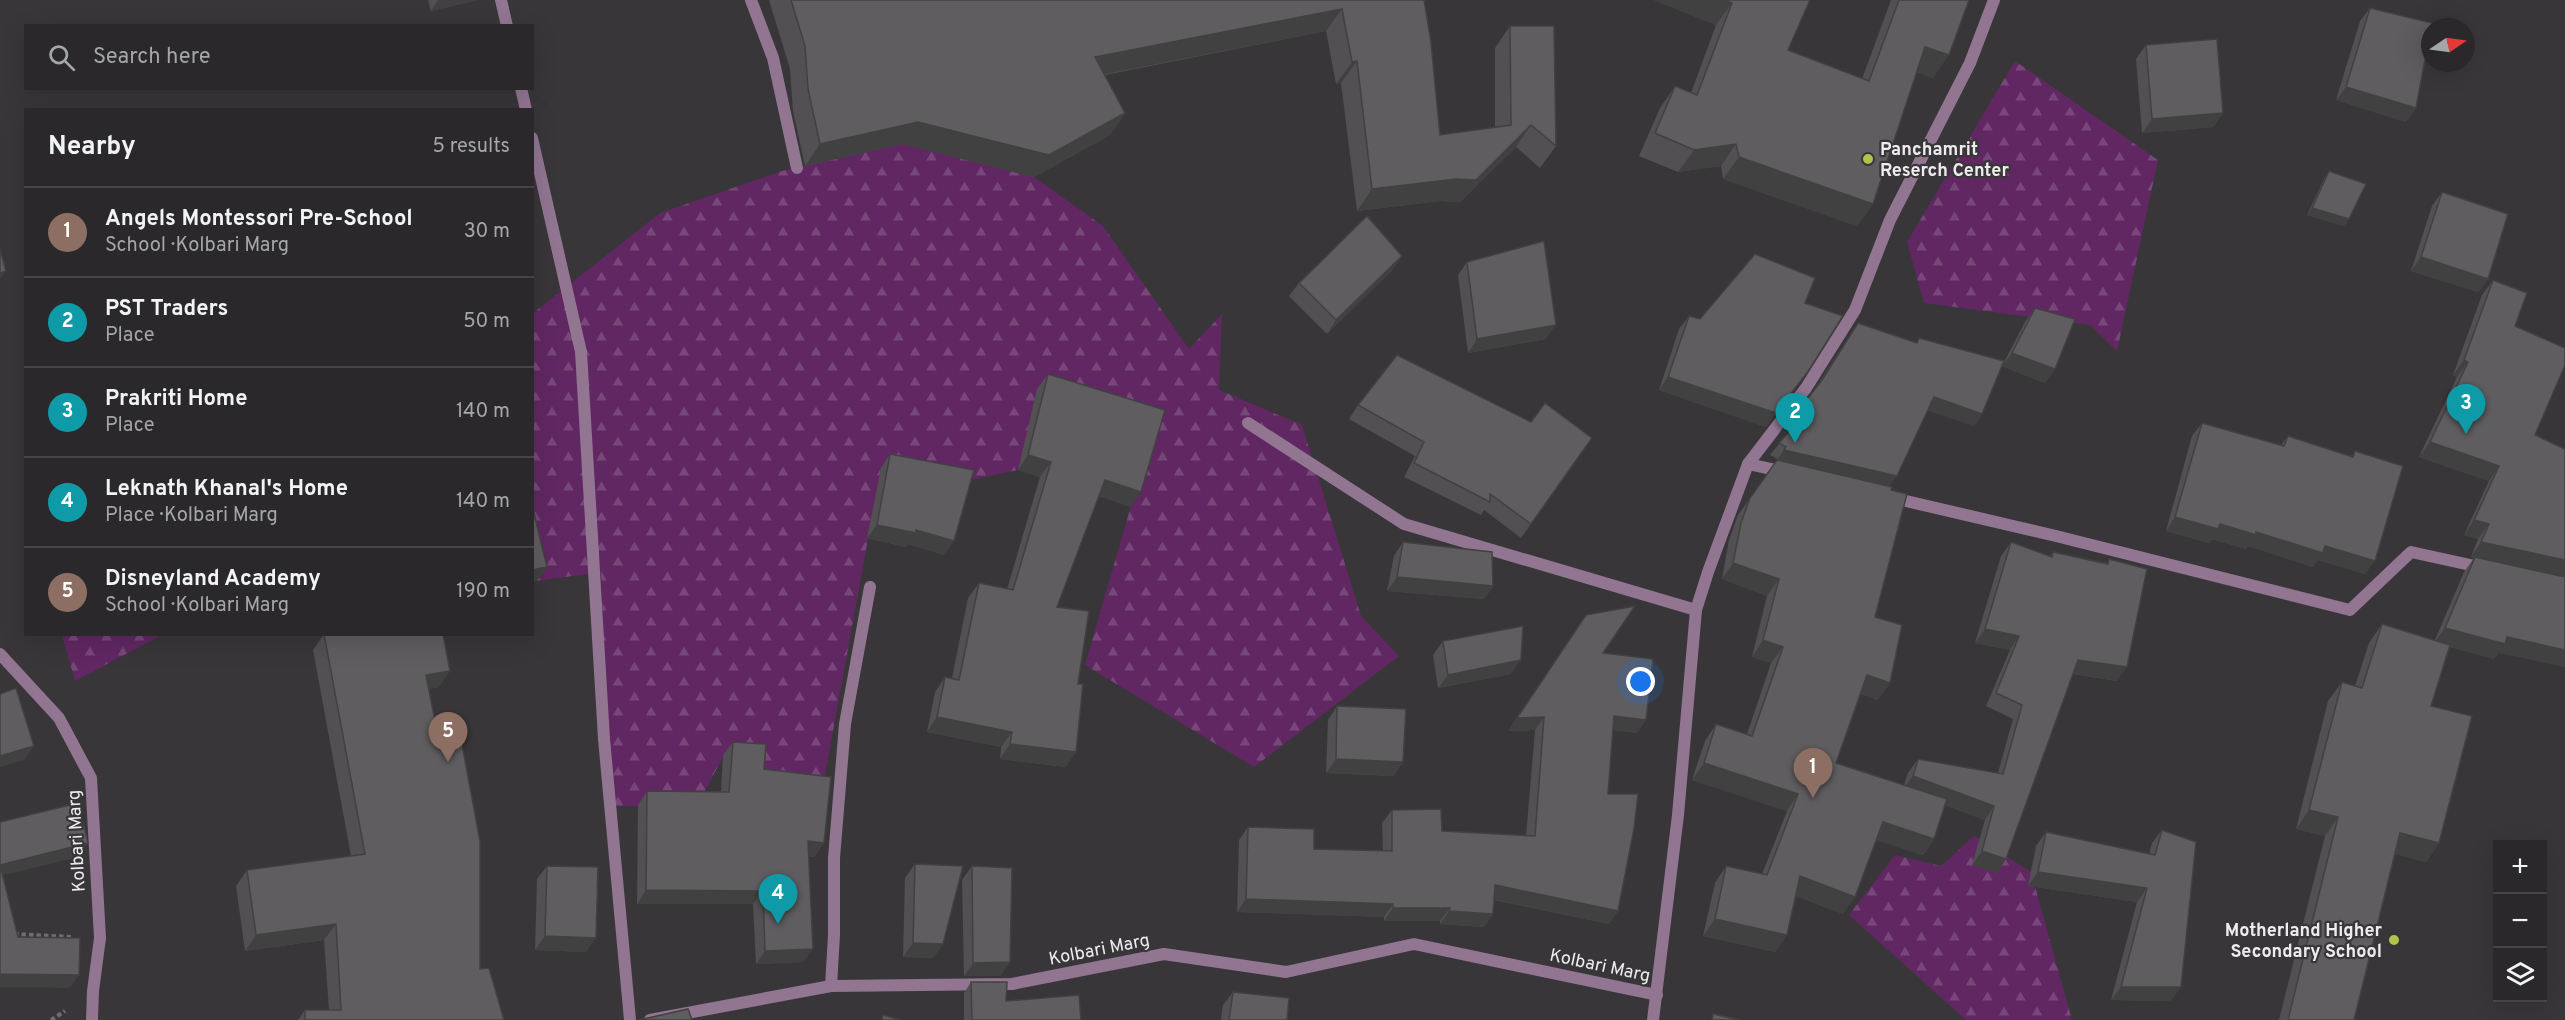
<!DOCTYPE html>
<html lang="en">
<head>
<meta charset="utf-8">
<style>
	body { margin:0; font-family:Overpass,sans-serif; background:#363436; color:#f1f3f6 }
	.controls { position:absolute; right:18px; bottom:18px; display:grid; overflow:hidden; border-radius:0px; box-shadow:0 6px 24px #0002 }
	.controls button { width:54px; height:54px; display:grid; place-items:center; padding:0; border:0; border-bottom:2px solid #464447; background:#2a282a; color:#f1f3f6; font:30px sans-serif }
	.compass { position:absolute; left:2421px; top:18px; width:54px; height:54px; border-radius:50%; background:#2a282a; box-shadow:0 6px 24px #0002; rotate:77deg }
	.you { position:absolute; left:1641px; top:682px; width:21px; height:21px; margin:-15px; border:4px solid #fff; border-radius:50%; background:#1a73e8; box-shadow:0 0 0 9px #1a73e833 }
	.badge { display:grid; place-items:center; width:39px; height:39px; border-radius:50%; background:#b3c24b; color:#fff; font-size:20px; font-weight:700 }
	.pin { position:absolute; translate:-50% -50px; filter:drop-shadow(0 2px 3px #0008) }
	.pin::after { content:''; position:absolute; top:32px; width:21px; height:18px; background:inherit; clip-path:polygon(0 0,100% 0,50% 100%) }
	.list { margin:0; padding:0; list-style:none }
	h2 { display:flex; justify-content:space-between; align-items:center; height:78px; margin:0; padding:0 24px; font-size:26px }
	h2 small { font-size:20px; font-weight:400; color:#a5a6a8 }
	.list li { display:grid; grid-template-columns:39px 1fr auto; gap:18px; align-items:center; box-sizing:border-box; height:90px; padding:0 24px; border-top:2px solid #464447 }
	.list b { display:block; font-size:22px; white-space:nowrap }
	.list p { margin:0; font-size:20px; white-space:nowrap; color:#a5a6a8 }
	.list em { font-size:20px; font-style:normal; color:#a5a6a8 }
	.icon { flex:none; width:33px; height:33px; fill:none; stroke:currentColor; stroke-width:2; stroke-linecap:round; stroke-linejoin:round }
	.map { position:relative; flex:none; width:2565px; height:1020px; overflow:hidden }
	.search { position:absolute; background:#2a282a; box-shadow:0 6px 24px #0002; left:24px; top:24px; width:510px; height:66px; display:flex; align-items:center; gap:15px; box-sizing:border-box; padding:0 21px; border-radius:0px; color:#a5a6a8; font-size:22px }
	.panel { position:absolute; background:#2a282a; box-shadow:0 6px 24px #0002; left:24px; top:108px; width:510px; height:528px; border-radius:0px }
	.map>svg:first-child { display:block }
	.forest { fill:url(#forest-firs) }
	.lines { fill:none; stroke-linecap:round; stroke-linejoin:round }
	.path { stroke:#6f6d6f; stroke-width:4; stroke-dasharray:4.5 3; stroke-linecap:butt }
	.lane { stroke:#917591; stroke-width:12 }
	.street { stroke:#917591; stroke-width:12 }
	.wall { fill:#525052 }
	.shaded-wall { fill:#424142 }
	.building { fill:#5f5d5f; stroke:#424142; stroke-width:1.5 }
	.poi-dot { fill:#b3c24b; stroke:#383638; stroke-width:2 }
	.labels { text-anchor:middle; stroke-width:4.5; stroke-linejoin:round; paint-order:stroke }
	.poi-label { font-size:18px; font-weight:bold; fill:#eeedee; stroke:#383638; text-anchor:start }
	.street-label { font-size:18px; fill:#eeedee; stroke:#383638 }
</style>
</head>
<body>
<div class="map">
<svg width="2565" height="1020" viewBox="0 0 2565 1020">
	<defs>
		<pattern id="forest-firs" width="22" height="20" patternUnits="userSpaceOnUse" patternTransform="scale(1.5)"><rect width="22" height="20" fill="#602762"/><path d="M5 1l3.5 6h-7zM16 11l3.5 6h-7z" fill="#774779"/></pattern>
	</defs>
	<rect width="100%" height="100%" fill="#383638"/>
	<g class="forest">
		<path d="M2015 61 2158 160 2117 351 2090 325 1924 303 1907 242Z"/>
		<path d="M903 144 1034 177 1103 226 1189 349 1222 314 1219 390 1302 425 1361 616 1399 656 1254 767 1085 665 1154 426 1018 470 965 481 881 468 822 791 724 755 697 806H610L601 572 537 581 533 561 532 314 660 213 785 170Z"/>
		<path d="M62 635V634L162 635 75 681Z"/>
		<path d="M1974 836 2031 872 2072 1020H1966L1849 915 1895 855 1941 866Z"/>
	</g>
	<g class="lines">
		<g class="path">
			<path d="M14 934 72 937"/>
			<path d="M51 1020 65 1011"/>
		</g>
		<g class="lane">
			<path d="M501 0 507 26"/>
			<path d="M751 0 773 58 797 168"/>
			<path d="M521 88 526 110"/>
			<path d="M532 138 581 352 604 739"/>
			<path d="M831 986 834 935V858L845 724 870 587"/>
		</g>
		<g class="street">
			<path d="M1248 423 1404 524 1696 610"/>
			<path d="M1748 464 1785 472"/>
			<path d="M1889 497 2056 536 2350 610 2411 552 2484 568"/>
			<path d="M0 654 59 718 91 778 100 938 93 991 92 1020"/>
			<path d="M604 739 630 1020"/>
			<path d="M650 1020 831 986 1012 984 1164 954 1286 972 1414 944 1657 995"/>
			<path d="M1653 1020 1678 815 1696 610 1708 572 1748 464 1806 388 1855 310 1890 220 1970 63 1994 0"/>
		</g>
	</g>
	<g class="wall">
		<path d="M428 0H478L431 11Z"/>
		<path d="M769 0H1424L1440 135 1495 128V48L1510 26 1556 146 1540 168 1516 147 1460 202 1440 201 1357 211 1341 83 1336 84 1326 31 1105 75 1125 113 1110 135 1034 177 903 144 805 166 793 111 790 69Z"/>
		<path d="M1654 0H1810L1788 50 1862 79 1891 0H1969L1933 78 1917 72 1873 204 1857 226 1723 179 1721 166 1678 172 1639 156 1660 108 1675 86 1691 93 1716 25Z"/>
		<path d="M2370 8 2416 108 2406 122 2336 100 2360 21Z"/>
		<path d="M2146 45 2223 113 2213 127 2142 133 2136 59Z"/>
		<path d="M2329 171 2349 219 2344 226 2307 215 2324 179Z"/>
		<path d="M2442 192 2488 279 2478 292 2411 271 2432 206Z"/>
		<path d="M1402 256 1392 270 1327 334 1289 296 1299 283Z"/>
		<path d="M1467 262 1546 339 1468 353 1458 275Z"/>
		<path d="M2493 280 2515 326 2535 435 2498 653 2494 659 2450 647 2431 706 2439 843 2426 862 2395 854 2354 1020H2279L2325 836 2296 829 2328 701 2342 682 2355 686 2369 643 2382 624 2435 640 2464 572 2474 558 2471 557 2478 539 2464 535 2489 481 2419 457 2457 377 2453 375 2482 295Z"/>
		<path d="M1805 303 1799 383 1766 427 1659 390 1679 329 1689 316 1700 319Z"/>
		<path d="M2035 308 2055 369 2045 383 2002 366 2025 322Z"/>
		<path d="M1858 323 1982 414 1974 426 1928 410 1889 486 1891 490 1875 617 1878 700 1861 694 1836 763 1904 785 1908 773 1918 759 1998 773 2013 719 1986 706 2010 650 1975 643 2001 556 2011 542 2050 556 2053 552 2107 563 2109 559 2117 681 2073 674 2006 859 1997 873 1972 865 1985 820 1945 805 1934 839 1923 855 1876 840 1843 914 1796 896 1787 935 1775 952 1703 936 1715 883 1726 866 1762 874 1787 811 1692 780 1705 741 1716 724 1747 734 1771 663 1752 657 1767 596 1722 579 1729 540 1738 515 1778 459 1770 455 1787 434 1782 432 1816 387Z"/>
		<path d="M1048 374 1131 507 1099 496 1057 607 1066 767 1000 759 1001 747 927 732 935 692 945 677 952 678 968 598 979 583 1007 589 1040 477 1018 470 1037 389Z"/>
		<path d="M1358 405 1531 422 1592 438 1521 538 1484 510 1481 515 1404 477 1415 456 1349 419Z"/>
		<path d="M2202 423 2281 445 2288 436 2352 456 2355 451 2365 574 2318 560 2313 567 2248 546 2246 549 2212 539 2209 543 2166 531 2192 436Z"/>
		<path d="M890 454 944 555 908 544 906 547 867 538 881 468Z"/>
		<path d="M1403 542 1493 586 1484 599 1387 591 1394 556Z"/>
		<path d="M1586 615 1637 733 1613 730 1608 794 1618 911 1609 924 1494 900 1493 914 1484 927 1440 924V921H1384V917L1237 912 1239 840 1248 827 1314 849 1383 851 1382 823 1392 810 1442 831 1526 836 1535 730 1508 731Z"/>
		<path d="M324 634H443L439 687 429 689 480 969 504 1020H298L305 1010H329L324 940 245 951 236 886 247 870 351 856 313 650Z"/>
		<path d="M1443 641 1511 674 1438 688 1433 655Z"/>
		<path d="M1337 706 1394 776 1326 773 1328 720Z"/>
		<path d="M733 742 764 769 824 843 814 857 808 856 803 962 756 964 753 904H637L638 805 647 791 721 792 723 755Z"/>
		<path d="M2162 830 2171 1001 2111 1000 2137 902 2028 886 2036 846 2046 832 2149 854 2152 843Z"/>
		<path d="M915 864 943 944 933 958 903 957 905 878Z"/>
		<path d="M547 866 586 952 535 950 537 879Z"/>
		<path d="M972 866 1010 962 1000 976H964L962 880Z"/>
		<path d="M971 982 1006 1001 1081 1020H964V993Z"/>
		<path d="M1233 992 1287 1020H1221L1223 1005Z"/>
	</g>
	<g class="shaded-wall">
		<path d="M438 0H478L431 11Z"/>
		<path d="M1654 0H1724L1732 3 1716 25Z"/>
		<path d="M1342 9 1326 31 1080 79 1095 57Z"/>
		<path d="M1925 47 1949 55 1933 78 1910 69Z"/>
		<path d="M1357 61 1341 83 1336 84 1352 62Z"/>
		<path d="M2346 87 2416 108 2406 122 2336 100Z"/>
		<path d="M1125 113 1110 135 1034 177 903 144 805 166 820 144 918 122Z"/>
		<path d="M2223 113 2213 127 2142 133 2152 119Z"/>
		<path d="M1531 125 1516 147 1460 202 1440 201 1357 211 1372 189Z"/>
		<path d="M1736 144 1721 166 1678 172 1694 150Z"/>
		<path d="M1739 157 1873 204 1857 226 1723 179Z"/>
		<path d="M2312 208 2349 219 2344 226 2307 215Z"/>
		<path d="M1402 256 1392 270 1327 334 1336 320Z"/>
		<path d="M2421 257 2488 279 2478 292 2411 271Z"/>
		<path d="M6 271 0 279V273Z"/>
		<path d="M1556 325 1546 339 1468 353 1477 339Z"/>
		<path d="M2012 353 2055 369 2045 383 2002 366Z"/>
		<path d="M2464 360 2468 362 2457 377 2453 375Z"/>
		<path d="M1809 370 1766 427 1659 390 1668 377Z"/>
		<path d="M1934 397 1982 414 1974 426 1925 410Z"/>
		<path d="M1791 420 1797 422 1788 434 1782 432Z"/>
		<path d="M2430 442 2499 466 2489 481 2419 457Z"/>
		<path d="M1784 450 1897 476 1888 488 1776 462Z"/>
		<path d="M1028 455 1051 462 1040 477 1018 470Z"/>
		<path d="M1105 480 1141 492 1131 507 1095 495Z"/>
		<path d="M2175 517 2220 524 2325 546 2375 561 2365 574 2318 560 2313 567 2248 546 2246 549 2212 539 2209 543 2166 531Z"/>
		<path d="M2474 520 2489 524 2478 539 2464 535Z"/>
		<path d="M877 525 916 530 954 541 944 555 908 544 906 547 867 538Z"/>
		<path d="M2481 542 2565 560V578L2471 557Z"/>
		<path d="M1733 563 1779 579 1767 596 1722 579Z"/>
		<path d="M547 567 537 581 532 582V570Z"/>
		<path d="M1397 577 1493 586 1484 599 1387 591Z"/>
		<path d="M2445 628 2507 637 2565 650V667L2498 653 2494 659 2434 643Z"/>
		<path d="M1985 629 2019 636 2010 650 1975 643Z"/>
		<path d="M1763 640 1783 647 1771 663 1752 657Z"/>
		<path d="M1521 660 1511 674 1438 688 1448 675Z"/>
		<path d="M2078 660 2127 667 2117 681 2069 673Z"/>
		<path d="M450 671 439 687 415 692 426 675Z"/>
		<path d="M1867 675 1890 683 1878 700 1856 692Z"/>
		<path d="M1614 716 1646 720 1637 733 1605 729Z"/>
		<path d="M937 717 1012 732 1001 747 927 732Z"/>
		<path d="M1544 717 1535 730 1508 731 1517 718Z"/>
		<path d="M1010 744 1076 752 1066 767 1000 759Z"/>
		<path d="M34 746 24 760 0 767V756Z"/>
		<path d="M1336 759 1403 762 1394 776 1326 773Z"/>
		<path d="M1704 763 1798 794 1787 811 1692 780Z"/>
		<path d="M1913 776 1994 806 1985 820 1903 789Z"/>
		<path d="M2309 810 2338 817 2325 836 2296 829Z"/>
		<path d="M1883 822 1934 839 1923 855 1871 839Z"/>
		<path d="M2400 833 2439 843 2426 862 2387 852Z"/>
		<path d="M808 841 824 843 814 857 798 855Z"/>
		<path d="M88 843 79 857 0 876V865Z"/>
		<path d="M1982 851 2006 859 1997 873 1972 865Z"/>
		<path d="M2038 872 2147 888 2137 902 2028 886Z"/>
		<path d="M1800 876 1855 897 1843 914 1788 893Z"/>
		<path d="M1495 885 1618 911 1609 924 1486 898Z"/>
		<path d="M646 890 763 891 753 904H637Z"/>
		<path d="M1246 899 1393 904 1384 917 1237 912Z"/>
		<path d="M1393 908H1450L1440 921H1384Z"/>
		<path d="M1449 911 1493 914 1484 927 1440 924Z"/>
		<path d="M1715 919 1787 935 1775 952 1703 936Z"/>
		<path d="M336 924 324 940 245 951 256 935Z"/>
		<path d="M545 936 596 938 586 952 535 950Z"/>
		<path d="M913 943 943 944 933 958 903 957Z"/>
		<path d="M813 949 803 962 756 964 765 951Z"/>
		<path d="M1010 962 1000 976H964L973 963Z"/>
		<path d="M0 974 79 975 70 988 0 987Z"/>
		<path d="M2121 987H2181L2171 1001 2111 1000Z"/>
	</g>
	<g class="building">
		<path d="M791 0H1424L1431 42 1440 135 1511 125 1510 26H1554L1556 146 1531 125 1476 180 1456 179 1372 189 1357 61 1352 62 1342 9 1095 57 1125 113 1049 155 918 122 820 144 808 89 805 46Z"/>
		<path d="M1724 0H1810L1788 50 1869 81 1899 0H1969L1949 55 1925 47 1873 204 1739 157 1736 144 1694 150 1655 133 1675 86 1697 95 1732 3Z"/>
		<path d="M2370 8 2432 23 2431 27H2430V33L2416 108 2346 87Z"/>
		<path d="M2217 39 2223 113 2152 119 2146 45Z"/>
		<path d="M2329 171 2366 184 2349 219 2312 208Z"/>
		<path d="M2442 192 2508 214 2488 279 2421 257Z"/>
		<path d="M1367 216 1402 256 1336 320 1299 283Z"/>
		<path d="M1544 241 1556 325 1477 339 1467 262Z"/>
		<path d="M0 249 6 271 0 273Z"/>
		<path d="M1755 254 1815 278 1805 303 1843 316 1809 370 1776 413 1668 377 1689 316 1700 319Z"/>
		<path d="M2493 280 2527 293 2515 326 2565 348V365L2535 435 2565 449V560L2481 542 2489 524 2474 520 2499 466 2430 442 2468 362 2464 360Z"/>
		<path d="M2035 308 2075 319 2055 369 2012 353Z"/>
		<path d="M1858 323 1917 343 1919 338 2004 361 1982 414 1934 397 1897 476 1784 450 1786 447 1779 443 1797 422 1791 420 1822 380Z"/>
		<path d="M1397 355 1531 422 1545 403 1592 438 1531 524 1490 494V502L1414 463 1424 442 1358 405Z"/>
		<path d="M1048 374 1165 410 1141 492 1105 480 1057 607 1089 611 1078 684H1083L1076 752 1010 744 1012 732 937 717 945 677 959 680 979 583 1013 590 1051 462 1028 455Z"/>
		<path d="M2202 423 2284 446 2288 436 2353 457 2355 451 2403 466 2375 561 2325 546 2323 553 2256 532V535L2220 524 2218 529 2175 517Z"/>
		<path d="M890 454 974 470 954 541 916 530V533L877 525Z"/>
		<path d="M1777 460 1892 487 1891 490 1907 494 1875 617 1902 625 1890 683 1867 675 1836 763 1947 799 1934 839 1883 822 1855 897 1800 876 1787 935 1715 919 1726 866 1767 875 1798 794 1704 763 1716 724 1752 736 1783 647 1763 640 1779 579 1733 563 1741 523 1750 498Z"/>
		<path d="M532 505 547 567 532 570Z"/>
		<path d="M1403 542 1492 552 1493 586 1397 577Z"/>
		<path d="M2011 542 2052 557 2053 552 2108 564 2109 559 2147 569 2127 667 2078 660 2006 859 1982 851 1994 806 1913 776 1918 759 2003 774 2022 705 1996 693 2019 636 1985 629Z"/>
		<path d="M2475 557 2565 577V650L2507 637 2505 644 2445 628Z"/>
		<path d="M1635 606 1603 653 1653 659 1646 720 1614 716 1608 794H1638L1634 829 1618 911 1495 885 1493 914 1449 911 1450 908H1393V904L1246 899 1248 827 1314 829V849L1392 851V810L1441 809 1442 831 1535 836 1544 717 1517 718 1586 615Z"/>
		<path d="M2382 624 2450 645 2431 706 2472 716 2439 843 2400 833 2354 1020H2288L2338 817 2309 810 2342 682 2362 688Z"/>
		<path d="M1523 626 1521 660 1448 675 1443 641Z"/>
		<path d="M324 634H443L450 671 426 675 439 741 461 739 480 841V969L489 968 504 1020H305V1010H341L336 924 256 935 247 870 365 854Z"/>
		<path d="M16 688 34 746 0 756V694Z"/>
		<path d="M1337 706 1406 709 1403 762 1336 759Z"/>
		<path d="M733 742 766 744 764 769 831 777 824 843 808 841 813 949 765 951 763 891 646 890 647 791 729 792Z"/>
		<path d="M78 803 88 843 0 865 18 937 80 938 79 975 0 974V822Z"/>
		<path d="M2162 830 2196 842 2181 987H2121L2147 888 2038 872 2046 832 2155 855Z"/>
		<path d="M915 864 963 866 943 944 913 943Z"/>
		<path d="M547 866 598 867 596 938 545 936Z"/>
		<path d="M972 866 1012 868 1010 962 973 963Z"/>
		<path d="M971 982H1007L1006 1001 1079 995 1081 1020H972Z"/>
		<path d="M1233 992 1289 998 1287 1020H1229Z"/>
		<path d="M688 1009 692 1020H639Z"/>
		<path d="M1713 1014 1740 1020H1712Z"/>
		<path d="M883 1015 901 1020H882Z"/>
	</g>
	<g class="poi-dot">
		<circle cx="1868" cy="159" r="6"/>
		<circle cx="2394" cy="940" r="6"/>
	</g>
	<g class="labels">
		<g class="poi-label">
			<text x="1880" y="155">Panchamrit<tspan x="1880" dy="21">Reserch Center</tspan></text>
			<text x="2382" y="936" text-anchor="end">Motherland Higher<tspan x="2382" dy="21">Secondary School</tspan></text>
		</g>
		<g class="street-label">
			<text transform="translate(76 841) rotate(-93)" y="6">Kolbari Marg</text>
			<text transform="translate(1099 949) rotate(-11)" y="6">Kolbari Marg</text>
			<text transform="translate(1600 965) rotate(12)" y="6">Kolbari Marg</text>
		</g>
	</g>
</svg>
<div class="controls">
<button>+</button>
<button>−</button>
<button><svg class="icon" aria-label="layers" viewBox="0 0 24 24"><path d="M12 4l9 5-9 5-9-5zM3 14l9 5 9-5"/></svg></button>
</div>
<svg class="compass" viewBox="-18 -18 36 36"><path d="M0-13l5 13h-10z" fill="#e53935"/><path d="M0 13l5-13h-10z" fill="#a5a6a8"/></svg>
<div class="you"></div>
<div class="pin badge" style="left:1813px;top:798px;background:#8d6e63">1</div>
<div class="pin badge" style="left:1795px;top:443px;background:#0f9aa8">2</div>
<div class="pin badge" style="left:2466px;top:434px;background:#0f9aa8">3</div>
<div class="pin badge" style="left:778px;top:924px;background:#0f9aa8">4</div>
<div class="pin badge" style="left:448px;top:762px;background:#8d6e63">5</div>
<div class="search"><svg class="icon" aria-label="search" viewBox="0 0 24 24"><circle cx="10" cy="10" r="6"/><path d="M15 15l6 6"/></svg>Search here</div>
<section class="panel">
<h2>Nearby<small>5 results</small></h2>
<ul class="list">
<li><span class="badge" style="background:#8d6e63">1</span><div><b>Angels Montessori Pre-School</b><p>School · Kolbari Marg</p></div><em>30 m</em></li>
<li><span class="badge" style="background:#0f9aa8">2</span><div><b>PST Traders</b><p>Place</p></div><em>50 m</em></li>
<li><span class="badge" style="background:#0f9aa8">3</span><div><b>Prakriti Home</b><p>Place</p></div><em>140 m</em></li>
<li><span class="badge" style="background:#0f9aa8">4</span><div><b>Leknath Khanal's Home</b><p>Place · Kolbari Marg</p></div><em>140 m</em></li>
<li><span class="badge" style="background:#8d6e63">5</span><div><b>Disneyland Academy</b><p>School · Kolbari Marg</p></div><em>190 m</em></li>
</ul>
</section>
</div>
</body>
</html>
